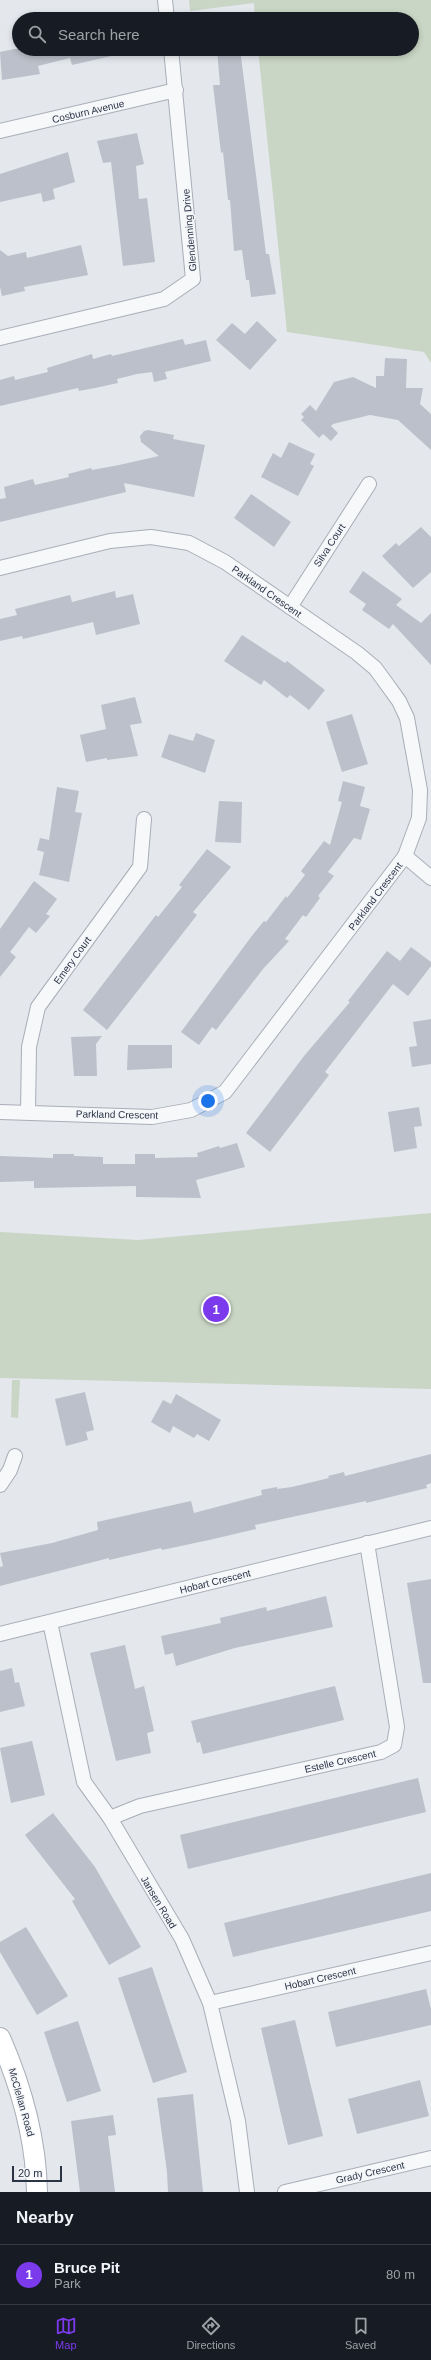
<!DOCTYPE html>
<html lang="en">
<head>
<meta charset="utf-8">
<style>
	body { margin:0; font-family:Arial,sans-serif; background:#20242c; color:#f1f3f6 }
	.scale { position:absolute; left:12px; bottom:10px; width:50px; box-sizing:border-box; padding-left:4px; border:2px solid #2b3445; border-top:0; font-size:11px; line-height:14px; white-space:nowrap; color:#2b3445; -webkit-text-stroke:3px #f4f6f9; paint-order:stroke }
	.you { position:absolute; left:208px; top:1101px; width:14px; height:14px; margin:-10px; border:3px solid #fff; border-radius:50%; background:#1a73e8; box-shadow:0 0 0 6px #1a73e833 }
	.badge { display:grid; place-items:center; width:26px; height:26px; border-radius:50%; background:#7c3aed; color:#fff; font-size:13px; font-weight:700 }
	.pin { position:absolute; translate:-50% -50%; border:2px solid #fff; box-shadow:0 1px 4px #0006 }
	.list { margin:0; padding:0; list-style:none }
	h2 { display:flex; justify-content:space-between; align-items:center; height:52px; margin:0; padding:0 16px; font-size:17px }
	h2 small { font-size:13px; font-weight:400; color:#9ea1a6 }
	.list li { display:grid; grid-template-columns:26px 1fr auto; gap:12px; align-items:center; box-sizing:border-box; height:60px; padding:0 16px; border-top:1px solid #363941 }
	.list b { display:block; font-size:15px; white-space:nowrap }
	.list p { margin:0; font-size:13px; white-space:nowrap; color:#9ea1a6 }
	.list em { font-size:13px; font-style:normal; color:#9ea1a6 }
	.icon { flex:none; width:22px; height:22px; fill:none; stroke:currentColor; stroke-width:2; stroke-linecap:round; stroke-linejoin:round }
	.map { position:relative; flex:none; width:431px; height:2192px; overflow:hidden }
	.search { position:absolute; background:#171b24; box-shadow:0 2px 6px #0003; left:12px; right:12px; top:12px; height:44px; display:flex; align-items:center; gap:10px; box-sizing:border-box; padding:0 14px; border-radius:22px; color:#9ea1a6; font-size:15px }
	.sheet { height:112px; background:#171b24 }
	nav { display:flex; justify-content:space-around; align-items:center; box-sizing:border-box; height:56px; border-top:1px solid #363941; background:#171b24; font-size:11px; color:#9ea1a6 }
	nav a { display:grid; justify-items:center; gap:2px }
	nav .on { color:#7c3aed }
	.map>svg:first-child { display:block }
	.green { fill:#c9d6c5 }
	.building { fill:#bbc0ca }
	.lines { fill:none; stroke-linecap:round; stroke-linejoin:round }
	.street-casing { stroke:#a9aeb7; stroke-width:16 }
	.secondary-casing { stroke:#a9aeb7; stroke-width:22 }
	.street { stroke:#f7f8fa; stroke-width:14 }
	.secondary { stroke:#fff; stroke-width:20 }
	.labels { text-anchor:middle; stroke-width:3; stroke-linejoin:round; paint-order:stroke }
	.street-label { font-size:10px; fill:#2b3445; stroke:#f4f6f9 }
</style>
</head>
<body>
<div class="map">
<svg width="431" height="2192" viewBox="0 0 431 2192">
	<rect width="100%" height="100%" fill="#e4e7ec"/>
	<g class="green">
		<path d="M189 0H431V363L424 352 287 332 258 49H412V19H255L254 3 190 11Z"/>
		<path d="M431 1213V1389L0 1378V1232L138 1240Z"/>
		<path d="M12 1380H20L18 1418 11 1417Z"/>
	</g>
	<g class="building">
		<path d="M14 49H115L116 55 72 65 70 58 38 66 40 74 2 80 0 52Z"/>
		<path d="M217 49H240L266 254H269L276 294 251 297 249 280H246L242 250 234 251 230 200H228L223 152 221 153 213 85H220Z"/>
		<path d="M137 133 144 164 136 166 139 199 147 198 155 262 123 266 111 162 103 163 97 141Z"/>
		<path d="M68 152 75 182 53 189 55 199 43 202 41 193 0 202V174Z"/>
		<path d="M81 245 88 275 24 287 25 291 2 296 0 287V250L8 256 26 252 27 258Z"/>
		<path d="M257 321 277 340 250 370 216 340 232 323 245 334Z"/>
		<path d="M183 339 185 345 206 340 211 361 165 372 167 379 154 382 152 372 137 374 117 379 118 383 95 388 79 391 78 388 0 406V380L14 376 15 380 48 372 47 368 92 354 93 359 111 354 112 356Z"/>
		<path d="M385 358 407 359 406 388H423L420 404 431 414V450L398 420 370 415 333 424 331 426 338 433 331 441 323 434 319 438 301 420 304 417 301 414 310 405 316 411 334 382 353 377 376 388V376H384Z"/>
		<path d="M148 430 174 435 173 439 205 445 194 497 124 483 126 492 0 522V499L6 498 4 487 33 479 35 485 69 477 68 474 91 468 92 470 119 465 159 456 141 442 140 436 144 431Z"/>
		<path d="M289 442 315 454 310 464 314 466 298 496 261 477 273 453 281 458Z"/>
		<path d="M251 494 291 522 274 547 234 518Z"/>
		<path d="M421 527 431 537V572L413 588 382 556 396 543 399 546Z"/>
		<path d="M363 571 402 599 396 605 421 623 431 613V665L393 624 389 629 362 610 366 604 349 592Z"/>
		<path d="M115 591 116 598 133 594 140 624 96 635 93 622 23 639 22 636 0 641V619L17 615 15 609 70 595 72 602Z"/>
		<path d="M242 635 285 663 287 661 325 690 309 710 290 695 287 698 264 680 261 685 224 661Z"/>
		<path d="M135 697 142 723 130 725 138 756 107 760V758L86 762 80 735 106 729 101 705Z"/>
		<path d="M352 714 368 764 342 772 326 722Z"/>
		<path d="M196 733 215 740 205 773 161 757 169 734 193 741Z"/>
		<path d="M343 781 365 787 360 806 370 809 361 840 354 838 328 872 334 876 318 896 320 898 306 917 303 915 285 939 289 941 263 969 216 1030 212 1027 199 1045 181 1032 251 937 264 921 266 922 286 896 287 898 305 875 301 871 324 841 330 845 342 802 338 801Z"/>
		<path d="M57 787 79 791 75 812 82 813 69 882 39 875 44 852 37 850 40 838 49 840Z"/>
		<path d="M219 801 242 802 241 843 215 842Z"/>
		<path d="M207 849 231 867 193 912 197 915 107 1030 83 1010 156 915 158 917 182 887 179 885Z"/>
		<path d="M34 881 57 899 46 914 50 916 36 933 29 927 10 952 16 957 0 977V929Z"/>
		<path d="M411 947 431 962V966L408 996 393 984 325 1072 329 1075 270 1152 246 1133 304 1056 350 1002 348 1001 387 951 400 961Z"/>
		<path d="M431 1019V1064L412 1067 409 1047 417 1046 413 1022Z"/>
		<path d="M102 1036 96 1044 97 1076H74L71 1037Z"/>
		<path d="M128 1045H172V1068L127 1070Z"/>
		<path d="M419 1107 422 1126 414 1127 417 1148 394 1152 388 1112Z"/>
		<path d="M237 1143 245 1167 196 1180 201 1198 136 1197V1186L34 1188V1181L0 1182V1156L53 1158V1154H74V1156L103 1157V1164H135V1154H155V1158L198 1157 197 1153 219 1146 220 1148Z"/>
		<path d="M85 1392 94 1430 86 1432 88 1440 66 1446 55 1399Z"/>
		<path d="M176 1394 221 1420 209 1441 197 1434 194 1438 173 1426 170 1433 151 1422 163 1400 171 1404Z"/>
		<path d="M431 1454V1483L426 1485 427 1488 366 1503V1501L255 1525 256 1529 209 1540 162 1550 161 1548 109 1560V1558L0 1586V1567L3 1566 0 1553 52 1543 98 1530 97 1522 191 1501 194 1513 262 1495 261 1490 277 1487V1489L292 1487 329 1478 328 1476 344 1472 345 1476Z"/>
		<path d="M431 1579V1683H423L407 1583Z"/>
		<path d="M326 1596 333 1627 235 1648 176 1666 173 1653 165 1655 161 1636 221 1623 220 1618 266 1607 267 1611Z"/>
		<path d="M125 1645 135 1689 144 1686 154 1731 147 1733 151 1753 116 1761 90 1653Z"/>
		<path d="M12 1668 15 1683 19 1682 25 1706 0 1712V1671Z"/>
		<path d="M335 1686 344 1720 203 1754 200 1742 197 1743 191 1721Z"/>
		<path d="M32 1741 45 1795 11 1803 0 1748Z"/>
		<path d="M418 1778 426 1812 188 1869 180 1835Z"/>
		<path d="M53 1813 95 1867 141 1947 109 1965 72 1901 75 1899 25 1835Z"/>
		<path d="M431 1873V1911L233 1957 224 1923Z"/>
		<path d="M26 1927 68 1996 37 2015 0 1952V1942Z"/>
		<path d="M152 1967 187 2072 153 2083 118 1978Z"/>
		<path d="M426 1989 431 2009V2025L336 2047 328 2012Z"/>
		<path d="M295 2020 323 2136 288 2145 261 2028Z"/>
		<path d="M78 2021 101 2091 67 2102 44 2032Z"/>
		<path d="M420 2080 429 2116 357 2134 348 2099Z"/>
		<path d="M193 2094 203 2192H168L167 2172 157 2098Z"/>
		<path d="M113 2115 116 2135 108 2136 115 2192H80L71 2121Z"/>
	</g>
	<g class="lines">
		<g class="street-casing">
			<g id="street">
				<path d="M165 0 167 19"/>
				<path d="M0 131 176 90"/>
				<path d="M0 338 164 299 193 279 171 49"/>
				<path d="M0 568 110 541 151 537 189 543 225 562 357 653 375 668 386 683 399 701 407 718 420 790 419 818 405 856 225 1092 191 1110 152 1117 0 1112"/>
				<path d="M290 607 369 484"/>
				<path d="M405 856 431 878"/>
				<path d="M28 1112 29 1047 38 1007 140 867 144 819"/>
				<path d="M0 1485 10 1470 15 1456"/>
				<path d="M50 1622 84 1782 110 1818 182 1939 210 2003 238 2121 247 2192"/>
				<path d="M0 1634 431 1528"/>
				<path d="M110 1818 140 1806 381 1752 394 1745 397 1727 367 1543"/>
				<path d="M210 2003 431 1953"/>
				<path d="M285 2192 431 2158"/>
			</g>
		</g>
		<g class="secondary-casing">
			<path id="secondary" d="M0 2038C22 2088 36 2138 37 2192"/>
		</g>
		<use href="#street" class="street"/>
		<use href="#secondary" class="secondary"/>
	</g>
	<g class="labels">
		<g class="street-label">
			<text transform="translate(88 111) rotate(-13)" y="4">Cosburn Avenue</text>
			<text transform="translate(189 230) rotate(-95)" y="4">Glendenning Drive</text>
			<text transform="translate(329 545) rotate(-57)" y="4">Silva Court</text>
			<text transform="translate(267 591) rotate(35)" y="4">Parkland Crescent</text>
			<text transform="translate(375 896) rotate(-53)" y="4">Parkland Crescent</text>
			<text transform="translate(72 960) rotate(-54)" y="4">Emery Court</text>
			<text transform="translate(117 1114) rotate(1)" y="4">Parkland Crescent</text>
			<text transform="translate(215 1581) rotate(-14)" y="4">Hobart Crescent</text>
			<text transform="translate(340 1761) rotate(-13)" y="4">Estelle Crescent</text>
			<text transform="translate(159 1902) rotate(59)" y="4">Jansen Road</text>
			<text transform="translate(320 1978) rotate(-13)" y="4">Hobart Crescent</text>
			<text transform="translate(22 2102) rotate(74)" y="4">McClellan Road</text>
			<text transform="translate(370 2172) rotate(-13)" y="4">Grady Crescent</text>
		</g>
	</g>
</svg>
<div class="scale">20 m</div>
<div class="you"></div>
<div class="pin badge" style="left:216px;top:1309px">1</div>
<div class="search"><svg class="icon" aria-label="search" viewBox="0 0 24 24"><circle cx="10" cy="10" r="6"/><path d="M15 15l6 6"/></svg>Search here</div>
</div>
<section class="sheet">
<h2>Nearby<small></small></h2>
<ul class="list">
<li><span class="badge">1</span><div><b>Bruce Pit</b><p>Park</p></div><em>80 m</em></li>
</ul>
</section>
<nav>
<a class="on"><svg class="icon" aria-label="map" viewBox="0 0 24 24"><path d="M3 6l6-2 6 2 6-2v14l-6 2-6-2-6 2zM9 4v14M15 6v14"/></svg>Map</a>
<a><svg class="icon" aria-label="directions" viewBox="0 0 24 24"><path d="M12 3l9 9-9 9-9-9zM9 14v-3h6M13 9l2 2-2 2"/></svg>Directions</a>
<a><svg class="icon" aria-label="saved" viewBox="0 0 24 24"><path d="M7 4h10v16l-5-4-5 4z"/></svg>Saved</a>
</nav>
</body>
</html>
